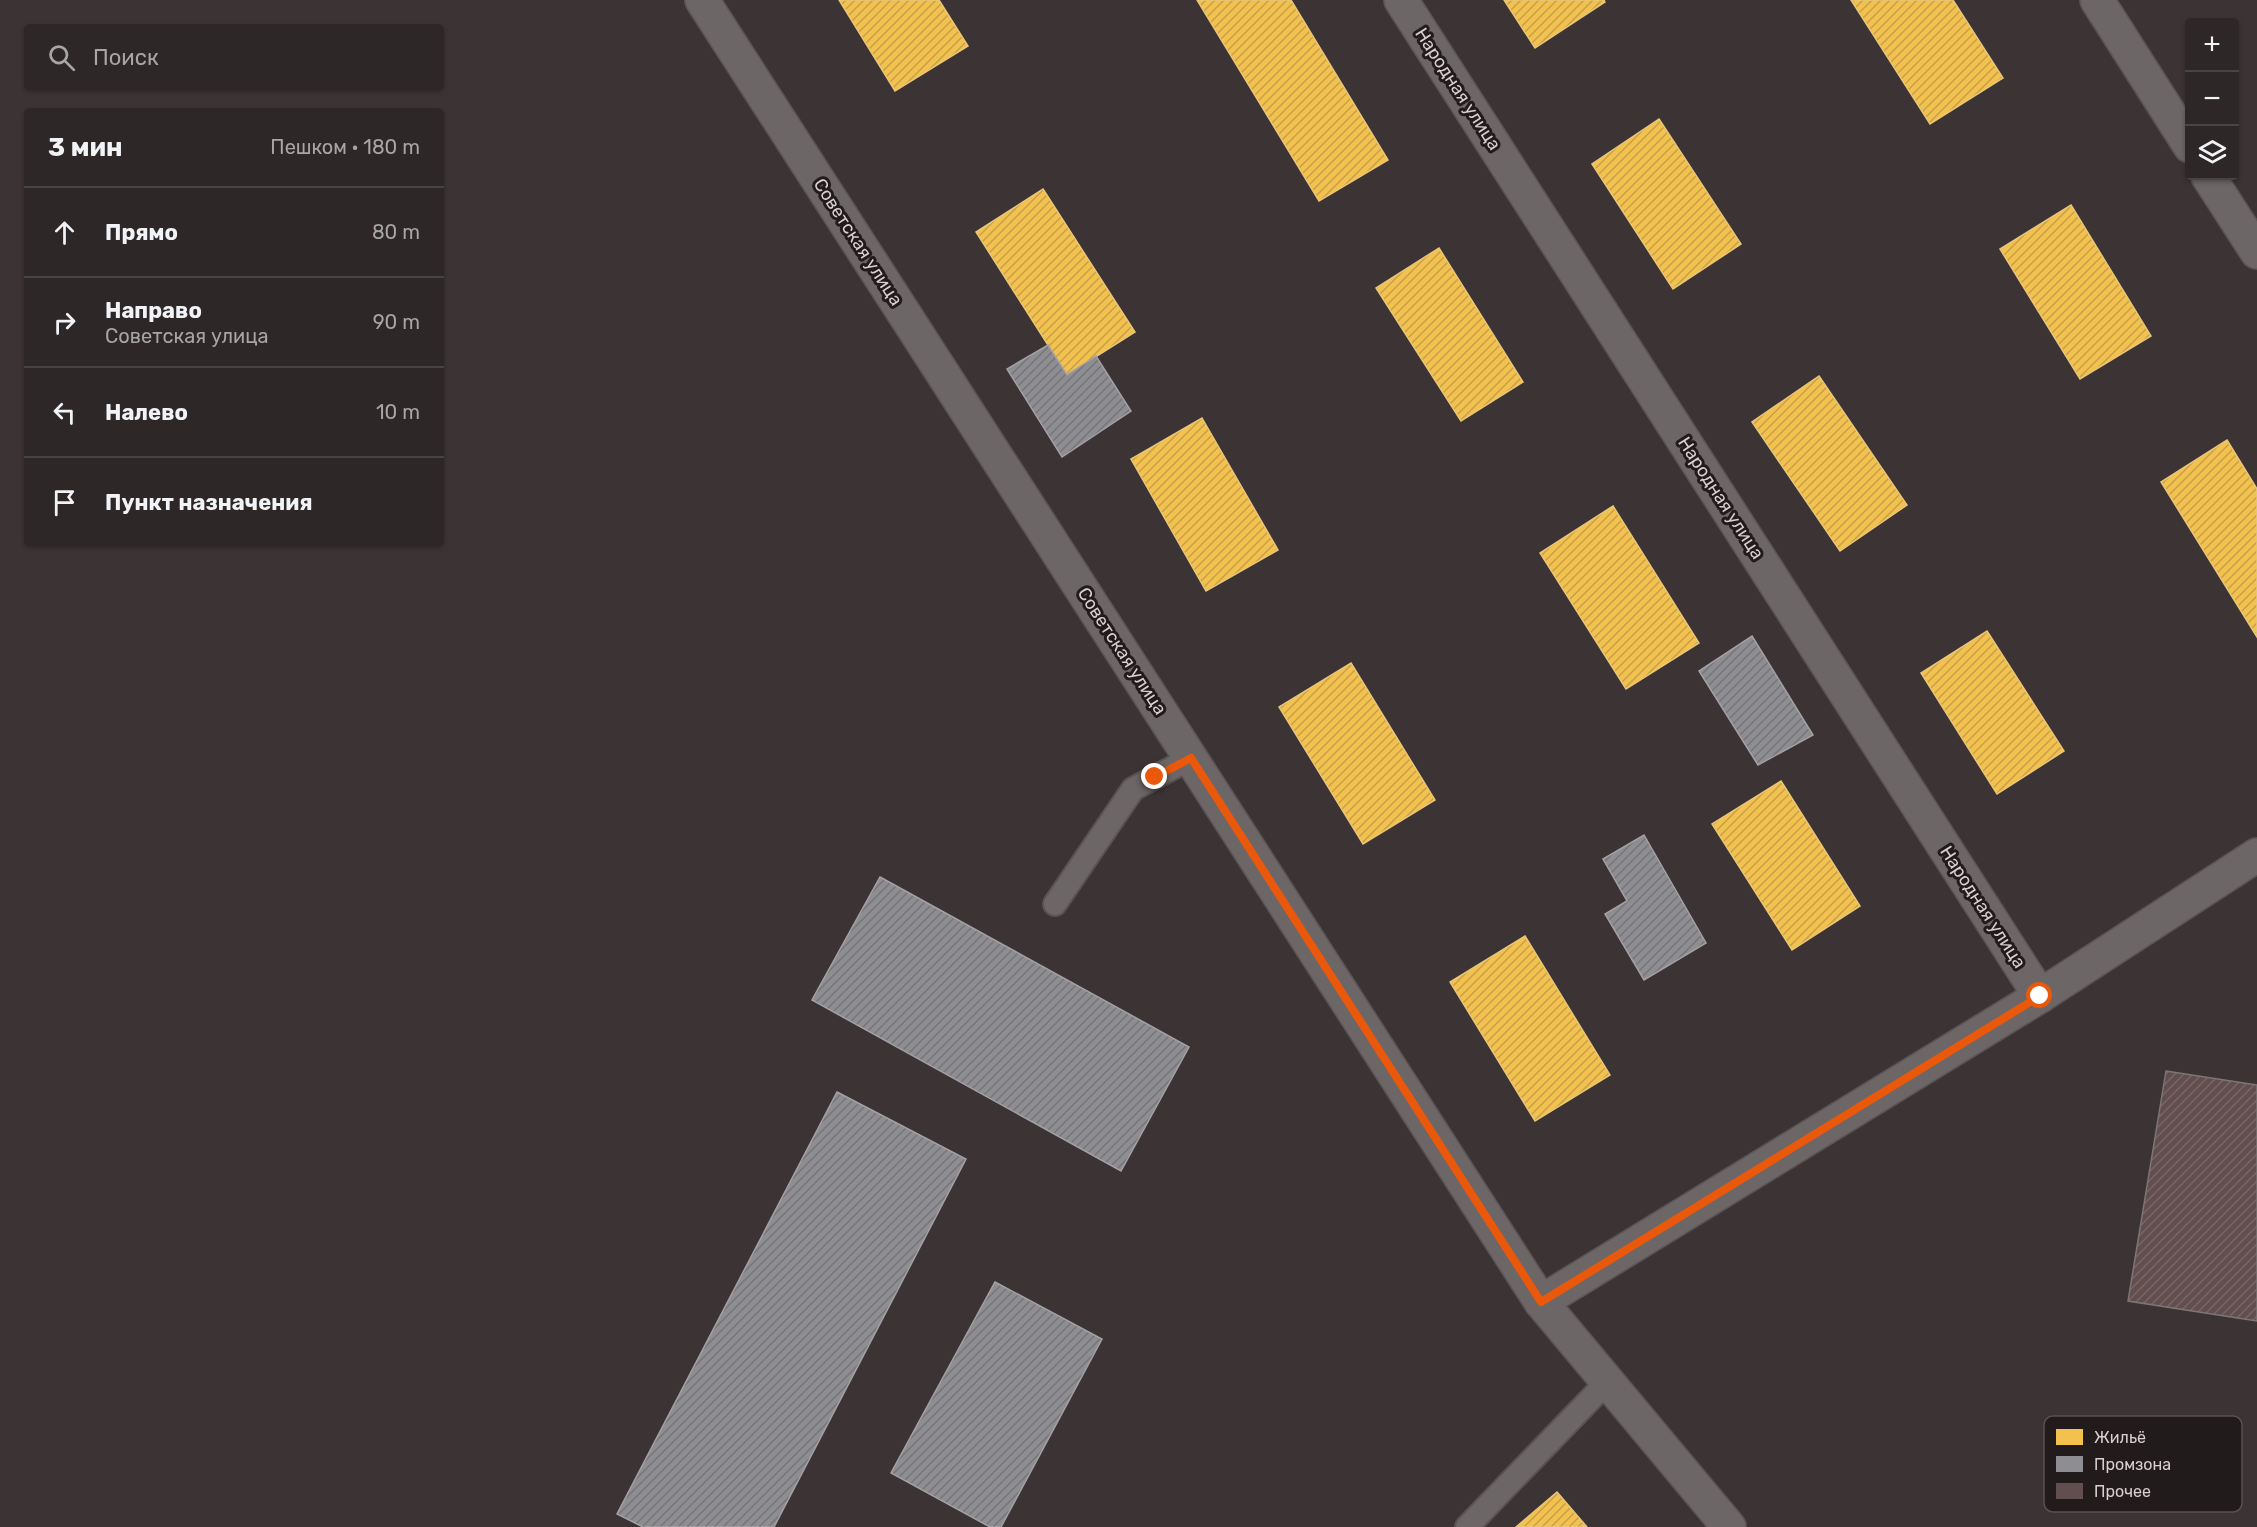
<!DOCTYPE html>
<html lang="ru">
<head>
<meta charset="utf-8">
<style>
	body { margin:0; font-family:Rubik,sans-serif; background:#352f2f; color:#f1f3f6 }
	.controls { position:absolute; right:18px; top:18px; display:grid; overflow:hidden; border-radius:6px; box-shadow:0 2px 4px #0004 }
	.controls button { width:54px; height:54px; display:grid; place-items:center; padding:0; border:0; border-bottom:2px solid #484444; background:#2d2727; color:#f1f3f6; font:30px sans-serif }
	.stop { position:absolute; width:18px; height:18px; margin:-14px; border:4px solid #ea580c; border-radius:50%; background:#fff }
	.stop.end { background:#ea580c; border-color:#fff; box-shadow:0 2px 6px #0008 }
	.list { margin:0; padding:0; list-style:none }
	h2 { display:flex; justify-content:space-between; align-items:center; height:78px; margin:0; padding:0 24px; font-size:26px }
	h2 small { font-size:20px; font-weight:400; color:#a7a5a7 }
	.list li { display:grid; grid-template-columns:39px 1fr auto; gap:18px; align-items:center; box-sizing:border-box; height:90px; padding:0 24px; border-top:2px solid #484444 }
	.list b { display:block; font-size:22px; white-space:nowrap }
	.list p { margin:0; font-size:20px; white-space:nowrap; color:#a7a5a7 }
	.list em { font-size:20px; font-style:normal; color:#a7a5a7 }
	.icon { flex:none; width:33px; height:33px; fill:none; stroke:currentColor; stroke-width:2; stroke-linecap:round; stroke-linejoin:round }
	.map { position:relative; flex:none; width:2257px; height:1527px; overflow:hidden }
	.search { position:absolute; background:#2d2727; box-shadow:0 2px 4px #0004; left:24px; top:24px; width:420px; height:66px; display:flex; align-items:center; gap:15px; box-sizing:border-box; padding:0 21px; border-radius:6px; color:#a7a5a7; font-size:22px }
	.panel { position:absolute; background:#2d2727; box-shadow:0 2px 4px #0004; left:24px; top:108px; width:420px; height:438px; border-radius:6px }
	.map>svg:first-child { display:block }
	.homes { fill:url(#homes-hatch); stroke:#eac575; stroke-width:1.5 }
	.industry { fill:url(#industry-hatch); stroke:#a4a1a4; stroke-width:1.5 }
	.building { fill:url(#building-hatch); stroke:#7d7676; stroke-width:1.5 }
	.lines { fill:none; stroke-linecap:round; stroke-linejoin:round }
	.service-casing { stroke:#5a5353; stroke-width:26 }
	.minor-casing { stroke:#5a5353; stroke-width:36 }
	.service { stroke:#6c6666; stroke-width:22 }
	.minor { stroke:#6c6666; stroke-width:33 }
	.route { stroke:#ea580c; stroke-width:8 }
	.labels { text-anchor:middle; stroke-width:6; stroke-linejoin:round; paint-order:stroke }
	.street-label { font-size:18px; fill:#d8cfcf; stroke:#211b1b }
	.key { fill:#211b1b; stroke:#585151; stroke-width:1.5 }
	.key-label { font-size:16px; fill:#d8cfcf }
</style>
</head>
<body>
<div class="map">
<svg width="2257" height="1527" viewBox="0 0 2257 1527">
	<defs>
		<pattern id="homes-hatch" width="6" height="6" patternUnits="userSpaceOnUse" patternTransform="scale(1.5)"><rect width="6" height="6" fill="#f2c14e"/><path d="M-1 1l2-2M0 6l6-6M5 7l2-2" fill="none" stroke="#c6a04a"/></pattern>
		<pattern id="industry-hatch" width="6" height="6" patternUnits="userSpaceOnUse" patternTransform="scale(1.5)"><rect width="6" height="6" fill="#8d8d92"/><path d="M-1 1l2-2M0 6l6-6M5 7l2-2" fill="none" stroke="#767579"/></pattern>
		<pattern id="building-hatch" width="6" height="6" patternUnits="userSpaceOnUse" patternTransform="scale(1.5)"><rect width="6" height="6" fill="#624d4f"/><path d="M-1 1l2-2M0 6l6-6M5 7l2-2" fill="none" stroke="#786667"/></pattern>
	</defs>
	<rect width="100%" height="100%" fill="#3c3434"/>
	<g class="homes">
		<path d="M839 0H939L968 46 895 91Z"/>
		<path d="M1197 0H1291L1388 160 1319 201Z"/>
		<path d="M1504 0H1604L1605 2 1535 48Z"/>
		<path d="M1851 0H1953L2003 78 1930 124Z"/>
		<path d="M1659 119 1741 244 1673 289 1592 164Z"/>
		<path d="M1043 189 1135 332 1067 375 976 232Z"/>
		<path d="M2071 205 2151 336 2080 379 2000 249Z"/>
		<path d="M1439 248 1523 382 1461 421 1376 288Z"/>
		<path d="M1819 376 1907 505 1840 551 1752 422Z"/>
		<path d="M1202 418 1278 550 1206 591 1131 459Z"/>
		<path d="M2227 440 2257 489V637L2161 482Z"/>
		<path d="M1613 506 1699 643 1626 689 1540 553Z"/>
		<path d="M1987 631 2064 751 1997 794 1921 673Z"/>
		<path d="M1351 663 1435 800 1363 844 1279 707Z"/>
		<path d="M1781 781 1860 906 1792 950 1712 824Z"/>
		<path d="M1525 936 1610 1075 1535 1121 1450 982Z"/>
		<path d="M1557 1492 1587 1527H1516Z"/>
	</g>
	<g class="industry">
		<path d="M1048 345 1067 375 1096 356 1131 411 1062 457 1007 369Z"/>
		<path d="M1752 636 1813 735 1758 765 1699 671Z"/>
		<path d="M1644 835 1706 943 1644 980 1605 914 1627 901 1603 859Z"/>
		<path d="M880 877 1189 1047 1121 1171 812 1000Z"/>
		<path d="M837 1092 966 1159 774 1527H643L617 1514Z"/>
		<path d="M995 1282 1102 1339 1001 1527H990L891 1473Z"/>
	</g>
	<path class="building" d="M2166 1071 2257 1085V1321L2128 1301Z"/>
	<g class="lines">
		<g class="service-casing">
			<g id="service">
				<path d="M1055 904 1133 789 1191 758"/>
				<path d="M1467 1527 1607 1382"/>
			</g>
		</g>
		<g class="minor-casing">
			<g id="minor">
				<path d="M702 0 1541 1302 1729 1527"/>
				<path d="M1401 0 2040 996"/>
				<path d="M2097 0 2190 146"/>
				<path d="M2208 176 2257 252"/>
				<path d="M1541 1302 2040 996 2257 855"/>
			</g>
		</g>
		<use href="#service" class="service"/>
		<use href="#minor" class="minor"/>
	</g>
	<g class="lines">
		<path class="route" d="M1155 777 1191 758 1541 1302 2040 996"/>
	</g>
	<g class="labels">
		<g class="street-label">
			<text transform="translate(1458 89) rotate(57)" y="6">Народная улица</text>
			<text transform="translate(858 242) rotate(57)" y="6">Советская улица</text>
			<text transform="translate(1721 498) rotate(57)" y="6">Народная улица</text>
			<text transform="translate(1122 651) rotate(57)" y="6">Советская улица</text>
			<text transform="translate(1983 907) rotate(57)" y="6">Народная улица</text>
		</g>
	</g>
	<rect x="2044" y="1416" width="198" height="96" rx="9" class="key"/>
	<rect x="2056" y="1429" width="27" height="16" fill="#f2c14e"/>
	<rect x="2056" y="1456" width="27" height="16" fill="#8d8d92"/>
	<rect x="2056" y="1483" width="27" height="16" fill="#624d4f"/>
	<g class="key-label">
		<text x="2094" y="1443">Жильё</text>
		<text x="2094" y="1470">Промзона</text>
		<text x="2094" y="1497">Прочее</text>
	</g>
</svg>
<div class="controls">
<button>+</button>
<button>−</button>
<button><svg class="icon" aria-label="layers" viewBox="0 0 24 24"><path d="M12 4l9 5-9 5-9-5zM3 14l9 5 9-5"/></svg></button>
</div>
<div class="stop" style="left:2040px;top:996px"></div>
<div class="stop end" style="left:1155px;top:777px"></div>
<div class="search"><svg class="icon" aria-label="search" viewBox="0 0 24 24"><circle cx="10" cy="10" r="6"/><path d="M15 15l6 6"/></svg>Поиск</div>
<section class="panel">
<h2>3 мин<small>Пешком · 180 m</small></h2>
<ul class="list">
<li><svg class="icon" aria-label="ahead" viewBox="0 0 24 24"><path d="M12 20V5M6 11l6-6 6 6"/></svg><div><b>Прямо</b></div><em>80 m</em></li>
<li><svg class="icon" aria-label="right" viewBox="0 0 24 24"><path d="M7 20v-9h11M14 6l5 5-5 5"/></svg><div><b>Направо</b><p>Советская улица</p></div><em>90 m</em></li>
<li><svg class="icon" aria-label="left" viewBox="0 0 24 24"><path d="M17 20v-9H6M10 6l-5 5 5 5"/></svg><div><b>Налево</b></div><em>10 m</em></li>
<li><svg class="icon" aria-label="arrive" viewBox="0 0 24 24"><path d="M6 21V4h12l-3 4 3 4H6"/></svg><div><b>Пункт назначения</b></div></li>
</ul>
</section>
</div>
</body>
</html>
